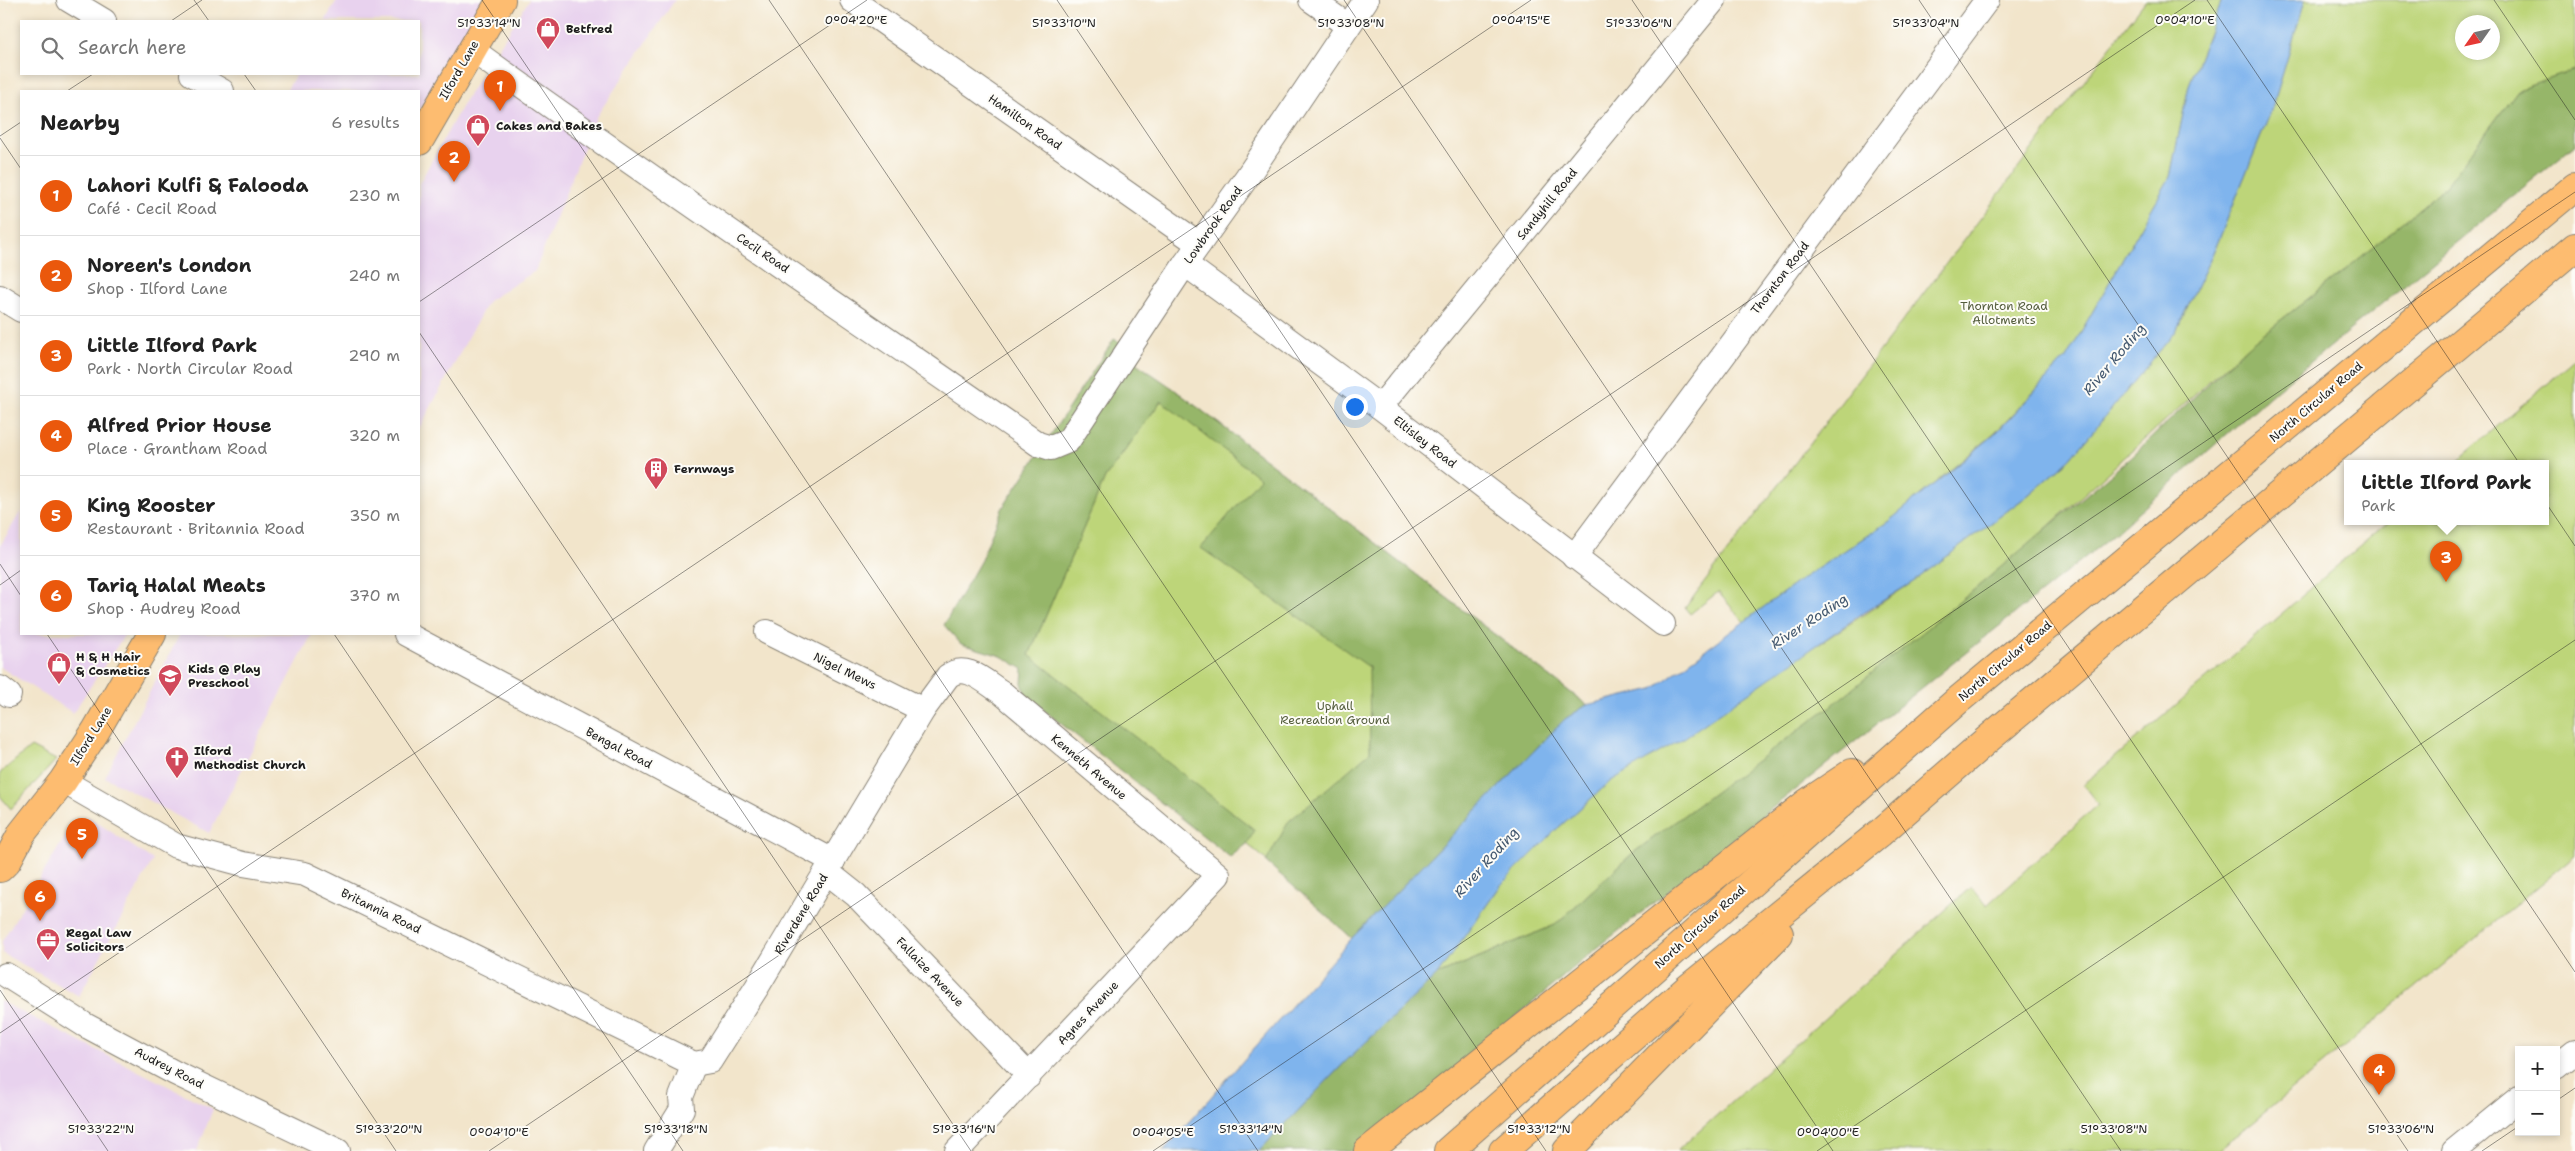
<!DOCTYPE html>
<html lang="en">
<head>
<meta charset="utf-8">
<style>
	body { margin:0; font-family:"Shantell Sans",sans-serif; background:#f2f2f2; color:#222 }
	.controls { position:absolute; right:15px; bottom:15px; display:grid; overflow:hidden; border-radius:0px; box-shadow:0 2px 8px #0003 }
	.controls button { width:45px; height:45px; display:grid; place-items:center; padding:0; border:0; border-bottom:1px solid #e0e0e0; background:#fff; color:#222; font:25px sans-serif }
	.compass { position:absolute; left:2455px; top:15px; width:45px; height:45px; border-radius:50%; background:#fff; box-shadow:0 2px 8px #0003; rotate:236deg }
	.you { position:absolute; left:1354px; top:406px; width:18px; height:18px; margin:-12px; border:4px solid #fff; border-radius:50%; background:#1a73e8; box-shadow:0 0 0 8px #1a73e833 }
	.badge { display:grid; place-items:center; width:32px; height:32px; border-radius:50%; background:#ea580c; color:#fff; font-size:16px; font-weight:700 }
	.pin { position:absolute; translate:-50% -41px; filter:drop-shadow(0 1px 2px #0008) }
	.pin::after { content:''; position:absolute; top:26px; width:18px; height:15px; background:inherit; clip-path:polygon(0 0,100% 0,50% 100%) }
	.popup { position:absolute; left:2344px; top:460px; width:205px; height:65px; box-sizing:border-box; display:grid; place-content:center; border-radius:0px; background:#fff; filter:drop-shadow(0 1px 4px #0005); font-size:16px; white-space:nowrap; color:#767676 }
	.popup b { font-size:19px; color:#222 }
	.popup::after { content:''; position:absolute; left:50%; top:100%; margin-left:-10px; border:10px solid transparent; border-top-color:#fff }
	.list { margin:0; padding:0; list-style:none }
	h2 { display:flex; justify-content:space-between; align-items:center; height:65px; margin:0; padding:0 20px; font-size:21px }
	h2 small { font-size:16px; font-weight:400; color:#767676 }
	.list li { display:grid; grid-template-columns:32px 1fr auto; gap:15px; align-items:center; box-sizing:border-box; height:80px; padding:0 20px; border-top:1px solid #e0e0e0 }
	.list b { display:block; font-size:19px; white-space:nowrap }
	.list p { margin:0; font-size:16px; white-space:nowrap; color:#767676 }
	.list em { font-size:16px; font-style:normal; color:#767676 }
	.icon { flex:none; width:28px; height:28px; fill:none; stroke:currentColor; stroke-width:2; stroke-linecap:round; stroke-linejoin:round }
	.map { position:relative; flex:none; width:2575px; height:1151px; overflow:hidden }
	.search { position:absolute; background:#fff; box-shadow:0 2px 8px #0003; left:20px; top:20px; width:400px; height:55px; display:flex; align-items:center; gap:12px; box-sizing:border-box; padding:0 18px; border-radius:0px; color:#767676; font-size:19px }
	.panel { position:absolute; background:#fff; box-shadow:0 2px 8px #0003; left:20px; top:90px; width:400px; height:545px; border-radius:0px }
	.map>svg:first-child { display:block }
	.built { fill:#e8d2ee }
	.green { fill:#bdd579; stroke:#6c784a; fill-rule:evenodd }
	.forest { fill:#96b669; stroke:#596942 }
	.water { fill:#7fb4ed; stroke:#4e6884 }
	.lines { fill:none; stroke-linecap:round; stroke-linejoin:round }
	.street-casing { stroke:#878074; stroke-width:26 }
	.primary-casing { stroke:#878074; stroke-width:30 }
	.highway-casing { stroke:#878074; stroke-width:30 }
	.street { stroke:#fff; stroke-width:24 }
	.primary { stroke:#fdbc6f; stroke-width:28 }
	.highway { stroke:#fdbc6f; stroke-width:28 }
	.ticks { fill:none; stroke:#1c1c1c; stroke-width:1; stroke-opacity:0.45 }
	.labels { text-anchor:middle; stroke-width:4; stroke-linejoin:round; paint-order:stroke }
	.poi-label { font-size:12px; font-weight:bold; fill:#1c1c1c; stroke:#fdfcf7; text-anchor:start }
	.street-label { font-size:12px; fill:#1c1c1c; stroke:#fdfcf7 }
	.park-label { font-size:12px; fill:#545d3d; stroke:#fdfcf7 }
	.water-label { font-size:14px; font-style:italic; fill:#445970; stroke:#fdfcf7 }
	.ticks-label { font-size:12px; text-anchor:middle; fill:#1c1c1c; stroke:#fdfcf7; stroke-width:4; stroke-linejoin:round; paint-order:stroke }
</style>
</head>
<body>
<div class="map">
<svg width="2575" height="1151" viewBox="0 0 2575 1151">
	<rect width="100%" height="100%" fill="#fdfcf7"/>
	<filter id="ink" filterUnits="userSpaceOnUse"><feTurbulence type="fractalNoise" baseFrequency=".02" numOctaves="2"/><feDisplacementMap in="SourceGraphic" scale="10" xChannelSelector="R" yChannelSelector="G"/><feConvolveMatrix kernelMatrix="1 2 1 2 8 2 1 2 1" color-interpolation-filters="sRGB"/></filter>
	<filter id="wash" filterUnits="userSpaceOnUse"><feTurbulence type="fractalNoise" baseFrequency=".0096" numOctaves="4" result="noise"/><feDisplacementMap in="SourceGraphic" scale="20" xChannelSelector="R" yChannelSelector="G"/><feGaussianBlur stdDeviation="1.12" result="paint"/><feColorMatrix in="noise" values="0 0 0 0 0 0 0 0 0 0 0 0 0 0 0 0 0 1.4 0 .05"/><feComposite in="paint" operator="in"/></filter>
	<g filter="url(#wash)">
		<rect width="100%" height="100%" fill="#f2e5cb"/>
		<g class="built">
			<path d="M337 0H488L419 110V91H286L296 74H419V21H325Z"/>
			<path d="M529 0H675L596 117 535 271 488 301 419 429V184L464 102Z"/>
			<path d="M21 511V634H125L73 713 0 667V546Z"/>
			<path d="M180 634H312L209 833 105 777Z"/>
			<path d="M89 817 153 860 79 996 2 953V941L74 822Z"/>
			<path d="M0 1001 213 1109 197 1151H0Z"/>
		</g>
		<g class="green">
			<path d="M2146 0H2222L2189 85 2170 177 2066 358 1994 434 1889 521 1799 581 1744 622 1718 592 1690 614 1685 608Z"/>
			<path d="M2305 0H2575V70L2518 90 2445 187 2349 267 2250 344 2020 552 1841 699 1633 853 1555 925 1437 975 1501 885 1558 828 1611 781 1913 582 2027 496 2070 459 2176 331 2218 242 2272 109ZM2462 22H2492V52H2462Z"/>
			<path d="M2575 359V856L2218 1151H1677L1971 887 1987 905 2098 804 2083 785 2389 521H2545V463H2455Z"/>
			<path d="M1171 387 1587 705 1565 719 1352 938 1257 852 1023 669 1105 478Z"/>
			<path d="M31 747 56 760 11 809 0 796V773Z"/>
		</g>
		<g class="forest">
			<path d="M2575 70V145L2278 389 2113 535 1591 953 1358 1151H1259L1348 1059 1437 975 1555 925 1633 853 1835 703 1969 594 2131 457 2250 344 2349 267 2445 187 2518 90Z"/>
			<path d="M1114 339 1141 354 1136 363 1171 387 1587 705 1565 719 1352 938 1266 862 1289 821 1370 752 1369 667 1201 548 1260 478 1161 401 1105 478 1029 655 1255 830 1247 844 1230 857 1026 696 1022 683 1023 669 1001 656 961 644 944 625 981 560 1002 509Z"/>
		</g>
		<path class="water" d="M2222 0H2305L2272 109 2218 242 2176 331 2070 459 2027 496 1913 582 1863 613 1684 738 1611 781 1558 828 1501 885 1437 975 1348 1059 1259 1151H1163L1352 938 1565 719 1587 705 1653 689 1799 581 1889 521 1994 435 2066 358 2170 177 2189 85Z"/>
	</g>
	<g filter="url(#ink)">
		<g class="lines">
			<g class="street-casing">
				<g id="street">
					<path d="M69 0 104 21"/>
					<path d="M852 0 1199 244"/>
					<path d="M1311 0 1347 25"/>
					<path d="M471 49C657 184 849 312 1038 444L1051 448 1068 441 1185 264 1247 177 1366 0"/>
					<path d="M192 74 222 91"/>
					<path d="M1185 264 1380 407 1663 624"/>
					<path d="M0 297 21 310"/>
					<path d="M1380 407 1714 0"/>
					<path d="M1574 557 1987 0"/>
					<path d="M767 632 923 710"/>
					<path d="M406 634 833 861"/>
					<path d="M0 688 9 695"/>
					<path d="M63 781 176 846 243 864 305 874 694 1064 710 1061 757 987 923 710 948 676C966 662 985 682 1001 692L1218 875 957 1151"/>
					<path d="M827 872 856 895 1029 1076"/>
					<path d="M6 975 85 1025 175 1073 338 1151"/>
					<path d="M2556 1067 2575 1052"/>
					<path d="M656 1151 682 1109 681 1097 694 1064"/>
					<path d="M2454 1151 2519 1098"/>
				</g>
			</g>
			<g class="primary-casing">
				<g id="primary">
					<path d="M419 141 501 0"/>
					<path d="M0 868 7 861 22 833 63 781 95 732 152 634"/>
				</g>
			</g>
			<g class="highway-casing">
				<g id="highway">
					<path d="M1368 1151 1807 803 1852 773"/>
					<path d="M1448 1151 1956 702 2575 187"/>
					<path d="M1503 1151 1686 990 1880 833 1988 739 2575 247"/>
					<path d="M1567 1151 1779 934"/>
				</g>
			</g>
			<use href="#street" class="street"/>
			<use href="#primary" class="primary"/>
			<use href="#highway" class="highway"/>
		</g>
	</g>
	<path class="ticks" d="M194 0 209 21M482 0 1258 1151M769 0 1546 1151M1057 0 1833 1151M1344 0 2121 1151M1632 0 2408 1151M1919 0 2575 972M2207 0 2575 546M2494 0 2575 120M171 21 202 0M244 74 256 91M67 91 93 74M0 136 21 122M0 138 21 169M419 302 867 0M419 332 971 1151M0 564 21 596M0 585 21 570M47 634 396 1151M334 634 683 1151M0 990 108 1151M0 1033 1531 0M2556 1101 2575 1088M489 1151 2195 0M1153 1151 2575 192M1817 1151 2575 640M2482 1151 2519 1126"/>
	<defs>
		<g id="shop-pin" transform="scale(1.25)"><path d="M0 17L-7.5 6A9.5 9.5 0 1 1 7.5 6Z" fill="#d1495b" stroke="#fdfcf7"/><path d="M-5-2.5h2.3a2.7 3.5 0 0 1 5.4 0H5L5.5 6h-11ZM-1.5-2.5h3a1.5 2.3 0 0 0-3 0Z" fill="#fff"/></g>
		<g id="building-pin" transform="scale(1.25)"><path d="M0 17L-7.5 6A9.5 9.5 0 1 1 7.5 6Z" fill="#d1495b" stroke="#fdfcf7"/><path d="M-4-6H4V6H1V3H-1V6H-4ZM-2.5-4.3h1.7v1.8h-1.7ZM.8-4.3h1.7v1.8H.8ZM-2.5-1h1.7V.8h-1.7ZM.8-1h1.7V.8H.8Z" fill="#fff"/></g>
		<g id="school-pin" transform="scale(1.25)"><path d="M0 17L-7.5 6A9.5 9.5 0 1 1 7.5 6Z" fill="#d1495b" stroke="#fdfcf7"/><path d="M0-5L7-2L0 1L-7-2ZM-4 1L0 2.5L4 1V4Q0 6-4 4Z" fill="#fff"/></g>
		<g id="church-pin" transform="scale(1.25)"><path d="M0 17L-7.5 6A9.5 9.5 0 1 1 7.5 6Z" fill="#d1495b" stroke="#fdfcf7"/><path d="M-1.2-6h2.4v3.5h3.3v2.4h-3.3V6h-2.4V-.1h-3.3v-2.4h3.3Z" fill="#fff"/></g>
		<g id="office-pin" transform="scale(1.25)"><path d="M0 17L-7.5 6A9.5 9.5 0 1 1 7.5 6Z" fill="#d1495b" stroke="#fdfcf7"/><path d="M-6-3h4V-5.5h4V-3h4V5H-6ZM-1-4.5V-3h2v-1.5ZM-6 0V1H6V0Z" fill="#fff"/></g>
	</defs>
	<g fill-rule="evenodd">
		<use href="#shop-pin" x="548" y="29"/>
		<use href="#shop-pin" x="478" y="126"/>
		<use href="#building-pin" x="656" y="469"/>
		<use href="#shop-pin" x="59" y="664"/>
		<use href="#school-pin" x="170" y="676"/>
		<use href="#church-pin" x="177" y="758"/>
		<use href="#office-pin" x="48" y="940"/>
	</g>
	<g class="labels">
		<g class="poi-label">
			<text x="566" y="33">Betfred</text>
			<text x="496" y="130">Cakes and Bakes</text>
			<text x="674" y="473">Fernways</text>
			<text x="76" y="661">H &amp; H Hair<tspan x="76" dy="14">&amp; Cosmetics</tspan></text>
			<text x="188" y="673">Kids @ Play<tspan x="188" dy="14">Preschool</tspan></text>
			<text x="194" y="755">Ilford<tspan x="194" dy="14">Methodist Church</tspan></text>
			<text x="66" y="937">Regal Law<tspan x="66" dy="14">Solicitors</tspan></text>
		</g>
		<g class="street-label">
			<text transform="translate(459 70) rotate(-60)" y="4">Ilford Lane</text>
			<text transform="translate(1025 122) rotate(35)" y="4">Hamilton Road</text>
			<text transform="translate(1547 204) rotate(-51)" y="4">Sandyhill Road</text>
			<text transform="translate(1213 225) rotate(-55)" y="4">Lowbrook Road</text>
			<text transform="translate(763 253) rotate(34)" y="4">Cecil Road</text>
			<text transform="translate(1780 278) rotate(-53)" y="4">Thornton Road</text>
			<text transform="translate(2316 402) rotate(-40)" y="4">North Circular Road</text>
			<text transform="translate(1425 442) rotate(38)" y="4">Eltisley Road</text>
			<text transform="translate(2005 661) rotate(-40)" y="4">North Circular Road</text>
			<text transform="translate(845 671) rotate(26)" y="4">Nigel Mews</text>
			<text transform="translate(91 736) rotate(-58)" y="4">Ilford Lane</text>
			<text transform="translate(619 748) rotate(28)" y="4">Bengal Road</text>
			<text transform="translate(1089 767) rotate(40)" y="4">Kenneth Avenue</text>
			<text transform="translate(381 911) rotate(26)" y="4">Britannia Road</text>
			<text transform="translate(801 914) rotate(-59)" y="4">Riverdene Road</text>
			<text transform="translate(1700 927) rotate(-42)" y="4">North Circular Road</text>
			<text transform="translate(930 972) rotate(46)" y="4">Fallaize Avenue</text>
			<text transform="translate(1088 1013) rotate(-47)" y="4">Agnes Avenue</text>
			<text transform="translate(169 1068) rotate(27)" y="4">Audrey Road</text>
		</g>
		<g class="park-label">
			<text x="2004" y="310">Thornton Road<tspan x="2004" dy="14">Allotments</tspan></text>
			<text x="1335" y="710">Uphall<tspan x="1335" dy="14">Recreation Ground</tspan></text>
		</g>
		<g class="water-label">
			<text transform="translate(2114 359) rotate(-50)" y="5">River Roding</text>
			<text transform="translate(1809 621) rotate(-33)" y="5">River Roding</text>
			<text transform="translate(1486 862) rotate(-48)" y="5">River Roding</text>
		</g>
	</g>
	<g class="ticks-label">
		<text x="856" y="24">0°04'20"E</text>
		<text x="1521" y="24">0°04'15"E</text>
		<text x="2185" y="24">0°04'10"E</text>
		<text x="489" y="27">51°33'14"N</text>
		<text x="1064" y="27">51°33'10"N</text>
		<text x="1351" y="27">51°33'08"N</text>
		<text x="1639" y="27">51°33'06"N</text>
		<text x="1926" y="27">51°33'04"N</text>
		<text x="101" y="1133">51°33'22"N</text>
		<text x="389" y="1133">51°33'20"N</text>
		<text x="676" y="1133">51°33'18"N</text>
		<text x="964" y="1133">51°33'16"N</text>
		<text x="1251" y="1133">51°33'14"N</text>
		<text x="1539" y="1133">51°33'12"N</text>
		<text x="2114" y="1133">51°33'08"N</text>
		<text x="2401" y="1133">51°33'06"N</text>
		<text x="499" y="1136">0°04'10"E</text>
		<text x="1163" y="1136">0°04'05"E</text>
		<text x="1828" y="1136">0°04'00"E</text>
	</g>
</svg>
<div class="controls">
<button>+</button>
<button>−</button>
</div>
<svg class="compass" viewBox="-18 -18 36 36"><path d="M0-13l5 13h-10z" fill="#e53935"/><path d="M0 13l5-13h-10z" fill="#767676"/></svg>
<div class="you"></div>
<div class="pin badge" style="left:500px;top:111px">1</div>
<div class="pin badge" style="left:454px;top:182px">2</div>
<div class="pin badge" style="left:2446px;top:582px">3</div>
<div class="popup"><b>Little Ilford Park</b>Park</div>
<div class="pin badge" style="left:2379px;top:1095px">4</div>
<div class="pin badge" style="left:82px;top:859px">5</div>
<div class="pin badge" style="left:40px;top:921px">6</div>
<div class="search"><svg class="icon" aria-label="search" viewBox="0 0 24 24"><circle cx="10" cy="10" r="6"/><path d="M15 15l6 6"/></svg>Search here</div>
<section class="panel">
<h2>Nearby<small>6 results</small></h2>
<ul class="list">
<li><span class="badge">1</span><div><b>Lahori Kulfi &amp; Falooda</b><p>Café · Cecil Road</p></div><em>230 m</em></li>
<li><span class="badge">2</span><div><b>Noreen's London</b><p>Shop · Ilford Lane</p></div><em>240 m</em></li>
<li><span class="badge">3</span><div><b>Little Ilford Park</b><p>Park · North Circular Road</p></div><em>290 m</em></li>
<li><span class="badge">4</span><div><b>Alfred Prior House</b><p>Place · Grantham Road</p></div><em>320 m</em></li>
<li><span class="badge">5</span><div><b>King Rooster</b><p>Restaurant · Britannia Road</p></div><em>350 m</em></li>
<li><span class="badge">6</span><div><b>Tariq Halal Meats</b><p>Shop · Audrey Road</p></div><em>370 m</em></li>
</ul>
</section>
</div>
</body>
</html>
